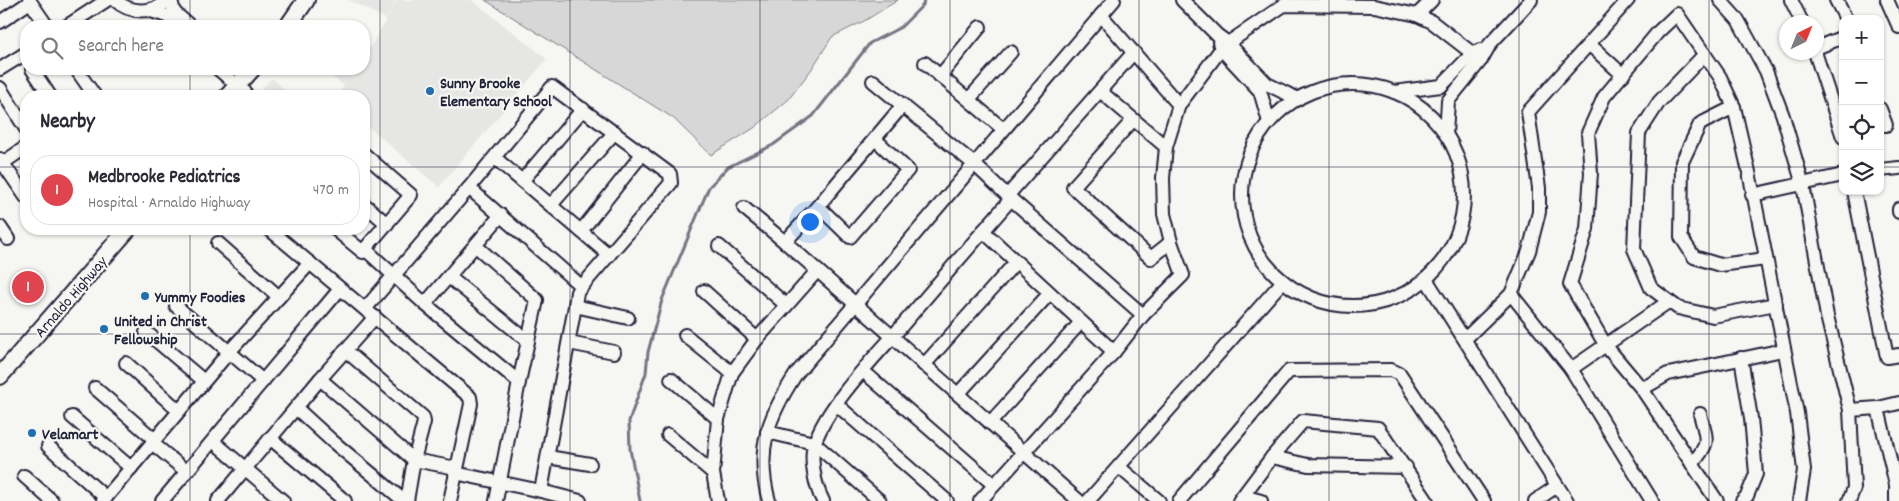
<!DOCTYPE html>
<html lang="en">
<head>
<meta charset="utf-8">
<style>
	body { margin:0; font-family:Dekko,sans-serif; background:#f7f7f7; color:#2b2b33 }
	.controls { position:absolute; right:15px; top:15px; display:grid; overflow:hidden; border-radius:10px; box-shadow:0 1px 4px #0004 }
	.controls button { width:45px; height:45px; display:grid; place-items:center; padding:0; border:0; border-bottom:1px solid #e1e1e2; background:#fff; color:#2b2b33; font:25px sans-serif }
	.compass { position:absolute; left:1779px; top:15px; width:45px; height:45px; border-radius:50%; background:#fff; box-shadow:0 1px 4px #0004; rotate:43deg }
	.you { position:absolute; left:809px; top:221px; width:18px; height:18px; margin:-12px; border:4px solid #fff; border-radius:50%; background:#1a73e8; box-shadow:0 0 0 8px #1a73e833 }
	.badge { display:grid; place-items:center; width:32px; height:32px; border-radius:50%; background:#111827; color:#fff; font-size:16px; font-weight:700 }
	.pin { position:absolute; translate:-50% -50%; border:2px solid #fff; box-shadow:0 1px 5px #0006 }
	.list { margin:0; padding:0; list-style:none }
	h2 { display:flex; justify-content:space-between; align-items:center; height:65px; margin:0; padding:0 20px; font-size:21px }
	h2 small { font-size:16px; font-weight:400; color:#7c7c81 }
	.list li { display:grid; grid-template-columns:32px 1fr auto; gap:15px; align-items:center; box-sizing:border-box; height:70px; margin:0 10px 10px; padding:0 10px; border:1px solid #e1e1e2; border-radius:20px }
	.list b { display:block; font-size:19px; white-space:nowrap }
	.list p { margin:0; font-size:16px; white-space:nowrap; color:#7c7c81 }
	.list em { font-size:16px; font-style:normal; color:#7c7c81 }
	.icon { flex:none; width:28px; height:28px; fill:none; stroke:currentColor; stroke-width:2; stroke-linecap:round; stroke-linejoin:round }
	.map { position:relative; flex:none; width:1899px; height:501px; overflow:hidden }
	.search { position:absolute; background:#fff; box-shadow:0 1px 4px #0004; left:20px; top:20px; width:350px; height:55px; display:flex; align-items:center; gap:12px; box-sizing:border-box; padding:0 18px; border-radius:20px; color:#7c7c81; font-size:19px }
	.panel { position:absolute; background:#fff; box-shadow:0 1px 4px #0004; left:20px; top:90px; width:350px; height:145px; border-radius:20px }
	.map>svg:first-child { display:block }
	.built { fill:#e6e6e4 }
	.green { fill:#d7d7d7; stroke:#7c7c89 }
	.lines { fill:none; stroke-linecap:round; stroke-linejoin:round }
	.stream { stroke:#757583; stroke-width:3 }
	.minor-casing { stroke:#22223b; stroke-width:16 }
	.major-casing { stroke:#22223b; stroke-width:20 }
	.minor { stroke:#f6f6f2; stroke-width:12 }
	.major { stroke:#f6f6f2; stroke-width:16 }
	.grid { fill:none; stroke:#22223b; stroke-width:1; stroke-opacity:0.55 }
	.poi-dot { fill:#1f6fb2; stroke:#f6f6f2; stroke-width:2 }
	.labels { text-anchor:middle; stroke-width:4.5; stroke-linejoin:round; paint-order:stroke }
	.poi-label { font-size:16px; font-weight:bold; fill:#22223b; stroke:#f6f6f2; text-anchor:start }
	.street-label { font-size:16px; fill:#22223b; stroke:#f6f6f2 }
</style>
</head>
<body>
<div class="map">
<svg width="1899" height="501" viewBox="0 0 1899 501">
	<rect width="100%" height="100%" fill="#f6f6f2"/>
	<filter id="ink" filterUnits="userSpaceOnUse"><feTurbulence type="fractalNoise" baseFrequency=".02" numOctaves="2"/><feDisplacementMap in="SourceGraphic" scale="10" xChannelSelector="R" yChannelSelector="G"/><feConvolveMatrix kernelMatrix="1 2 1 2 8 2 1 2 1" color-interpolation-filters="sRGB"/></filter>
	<g filter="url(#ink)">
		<g class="built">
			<path d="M348 0H396L386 19Z"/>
			<path d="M397 0H472L547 59 439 187 364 123V96H337L344 86 322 69H348L354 73 357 69H364V58Z"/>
			<path d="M272 78 292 96H255Z"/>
		</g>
		<path class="green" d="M485 0H898L866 20 832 37 811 70 788 100 754 128 711 155 673 118Z"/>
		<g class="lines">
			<path class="stream" d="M640 501 630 449 629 421 646 373 648 352 662 300 709 187 728 167 773 145 813 116 870 43 901 27 923 5 924 0"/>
			<g class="minor-casing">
				<g id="minor">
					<path d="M29 0 47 26"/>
					<path d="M115 0C130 14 153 14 168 0"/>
					<path d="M171 0 174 12 190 26"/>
					<path d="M1182 0 1217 35 1228 43 1267 84 1298 99"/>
					<path d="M1720 0 1738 20 1766 71 1783 116 1803 185 1827 316 1850 410 1854 488 1849 501"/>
					<path d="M1791 0 1802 22"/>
					<path d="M1836 0 1846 19"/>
					<path d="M1887 0 1899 27"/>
					<path d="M148 10 167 16 178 26"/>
					<path d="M1101 15 1179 105"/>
					<path d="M1417 15 1432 0"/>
					<path d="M0 22 30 2"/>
					<path d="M67 26 107 0"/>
					<path d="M1219 42 1221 49 1260 91 1269 122"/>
					<path d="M1589 44 1623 75"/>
					<path d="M1816 48 1843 37"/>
					<path d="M1815 52 1843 137"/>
					<path d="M1705 54 1659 102 1639 133 1634 249 1651 288 1678 308 1713 316 1776 304"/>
					<path d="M925 63 1003 129"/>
					<path d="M0 69 26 53"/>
					<path d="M32 69 50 96"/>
					<path d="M76 69 95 96"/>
					<path d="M218 69 245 92"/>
					<path d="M940 76 980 27"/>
					<path d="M873 81 974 164 1011 199 1143 315"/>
					<circle cx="1353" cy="195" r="111"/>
					<path d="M0 88 26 129"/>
					<path d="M1100 91 1166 147"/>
					<path d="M1394 92 1441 86 1472 54 1480 50"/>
					<path d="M969 99 1011 52"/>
					<path d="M1734 107 1700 124 1682 162 1681 237 1694 257 1720 265 1766 259"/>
					<path d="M1880 109 1886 125H1880"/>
					<path d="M1133 120 1073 187 1151 258 1171 242"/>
					<path d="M1446 135 1448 101 1481 60 1490 44 1531 0"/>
					<path d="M364 154 411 195 365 249 425 304 519 382"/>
					<path d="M495 158 609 255"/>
					<path d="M0 159 26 197"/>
					<path d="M0 165 26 147"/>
					<path d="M1880 170 1899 168"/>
					<path d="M522 181 583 109"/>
					<path d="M469 188 581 286"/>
					<path d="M1854 191 1887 357 1899 355"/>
					<path d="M1008 195 1134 52"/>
					<path d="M1752 195 1843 175"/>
					<path d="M364 204 387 224"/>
					<path d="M551 205 615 132"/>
					<path d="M818 206 850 237 908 170 875 139"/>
					<path d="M744 208 785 242 1079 501"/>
					<path d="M1899 209V212"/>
					<path d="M0 227 8 239"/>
					<path d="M269 229 470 397 471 404 450 501"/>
					<path d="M335 229 363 252 365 249"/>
					<path d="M581 231 643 153"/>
					<path d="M983 231 1114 352"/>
					<path d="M785 242 818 206 903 105"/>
					<path d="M476 246 537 300 519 382 496 501"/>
					<path d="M719 246 786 305"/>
					<path d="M449 277 528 341"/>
					<path d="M1426 279 1567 501"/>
					<path d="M704 291 757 339"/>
					<path d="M1511 294 1571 369 1652 501"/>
					<path d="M279 297 310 263"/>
					<path d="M425 304 501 215"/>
					<path d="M176 306 263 381"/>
					<path d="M365 309 469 188 552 87 670 174 671 183 577 292 575 306 628 318"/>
					<path d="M146 332 204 381"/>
					<path d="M685 335 732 373"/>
					<path d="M1465 339 1511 294 1529 251 1539 212V188L1528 112 1628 0"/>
					<path d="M569 343 614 352"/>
					<path d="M345 350 423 417 424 422 414 460 407 501"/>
					<path d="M1741 358 1751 418 1756 474 1747 496 1742 501"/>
					<path d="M126 363 179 411"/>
					<path d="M924 365 1015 263"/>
					<path d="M1571 369 1668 302"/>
					<path d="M863 371 994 485"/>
					<path d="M320 379 414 460 456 468"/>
					<path d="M671 379 718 419"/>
					<path d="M95 388 155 440"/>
					<path d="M1642 389 1668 374 1783 350"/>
					<path d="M958 394 1049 294"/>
					<path d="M836 404 947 501"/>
					<path d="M296 408 331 440 404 501"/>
					<path d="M1878 408 1896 485V501"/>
					<path d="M1850 410 1878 408 1899 403"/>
					<path d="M72 417 131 468"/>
					<path d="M990 423 1081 322"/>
					<path d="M767 432 814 443 880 501"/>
					<path d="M668 435 713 473"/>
					<path d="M270 438 345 501"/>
					<path d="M213 441 283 501"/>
					<path d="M152 443 186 471"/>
					<path d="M48 446 106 498"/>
					<path d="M548 457 590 464"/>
					<path d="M1272 457 1308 465 1406 467"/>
					<path d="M1692 464C1711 442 1707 441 1700 414"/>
					<path d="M1119 467 1159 501"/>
					<path d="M455 473 541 491 575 306"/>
					<path d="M24 476 52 501"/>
					<path d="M541 491 580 501"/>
					<path d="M1243 496 1261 501"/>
					<path d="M103 501 229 352 279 297 218 243"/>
					<path d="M162 501 340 289"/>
					<path d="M218 501 320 379 375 317"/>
					<path d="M718 501 713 473 718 419 732 373 757 339 817 271"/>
					<path d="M769 501C755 450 768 417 796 374L1114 0"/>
					<path d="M823 501C815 486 809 458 815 442 827 407 869 363 894 335 933 289 972 244 1011 199"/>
					<path d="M980 501 1114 352 1143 315 1183 275 1171 242 1164 214 1163 178 1166 147 1179 105 1221 49 1228 43 1284 5 1374 6 1417 15 1432 22 1481 60"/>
					<path d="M1088 501 1283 281"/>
					<path d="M1179 501 1289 371 1391 370 1400 374 1484 501"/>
					<path d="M1239 501 1272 457 1303 421 1378 428 1427 501"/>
					<path d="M1535 501 1557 486"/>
					<path d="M1717 501 1642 389 1606 346 1570 284 1587 229 1591 173 1588 133 1604 97 1658 32 1677 14 1720 77 1734 107 1749 172 1797 413 1804 470 1799 501"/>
				</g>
			</g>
			<g class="major-casing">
				<g id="major">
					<path d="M288 26 306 0"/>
					<path d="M228 96 252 69"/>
					<path d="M0 376 128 229"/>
				</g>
			</g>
			<use href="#minor" class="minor"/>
			<use href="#major" class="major"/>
		</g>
	</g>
	<path class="grid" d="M190 0V26M380 0V501M570 0V501M760 0V501M950 0V501M1139 0V501M1329 0V501M1519 0V501M1709 0V501M190 69V96M0 167H26M364 167H1843M1880 167H1899M190 229V501M0 334H1899"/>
	<g class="poi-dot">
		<circle cx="430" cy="91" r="5"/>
		<circle cx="145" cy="296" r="5"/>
		<circle cx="104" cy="329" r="5"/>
		<circle cx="32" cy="433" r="5"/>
	</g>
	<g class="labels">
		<g class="poi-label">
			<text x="440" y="88">Sunny Brooke<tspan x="440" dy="18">Elementary School</tspan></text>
			<text x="155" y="302">Yummy Foodies</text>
			<text x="114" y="326">United in Christ<tspan x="114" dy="18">Fellowship</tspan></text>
			<text x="42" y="439">Velamart</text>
		</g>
		<g class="street-label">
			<text transform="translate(70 296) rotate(-49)" y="6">Arnaldo Highway</text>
		</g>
	</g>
</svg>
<div class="controls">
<button>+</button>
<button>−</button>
<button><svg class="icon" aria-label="locate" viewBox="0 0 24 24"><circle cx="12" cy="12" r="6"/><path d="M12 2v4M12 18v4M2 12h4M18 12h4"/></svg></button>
<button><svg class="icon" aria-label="layers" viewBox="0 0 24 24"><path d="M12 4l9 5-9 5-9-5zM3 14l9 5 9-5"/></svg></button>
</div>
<svg class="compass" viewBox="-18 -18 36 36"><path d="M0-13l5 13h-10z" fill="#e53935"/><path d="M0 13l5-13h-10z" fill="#7c7c81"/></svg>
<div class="you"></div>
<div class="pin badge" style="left:28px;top:287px;background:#e0444e">1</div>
<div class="search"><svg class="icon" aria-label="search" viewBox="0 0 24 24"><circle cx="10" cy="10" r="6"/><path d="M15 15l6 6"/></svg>Search here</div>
<section class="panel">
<h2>Nearby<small></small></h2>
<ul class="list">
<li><span class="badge" style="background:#e0444e">1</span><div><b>Medbrooke Pediatrics</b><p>Hospital · Arnaldo Highway</p></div><em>470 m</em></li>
</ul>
</section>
</div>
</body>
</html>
